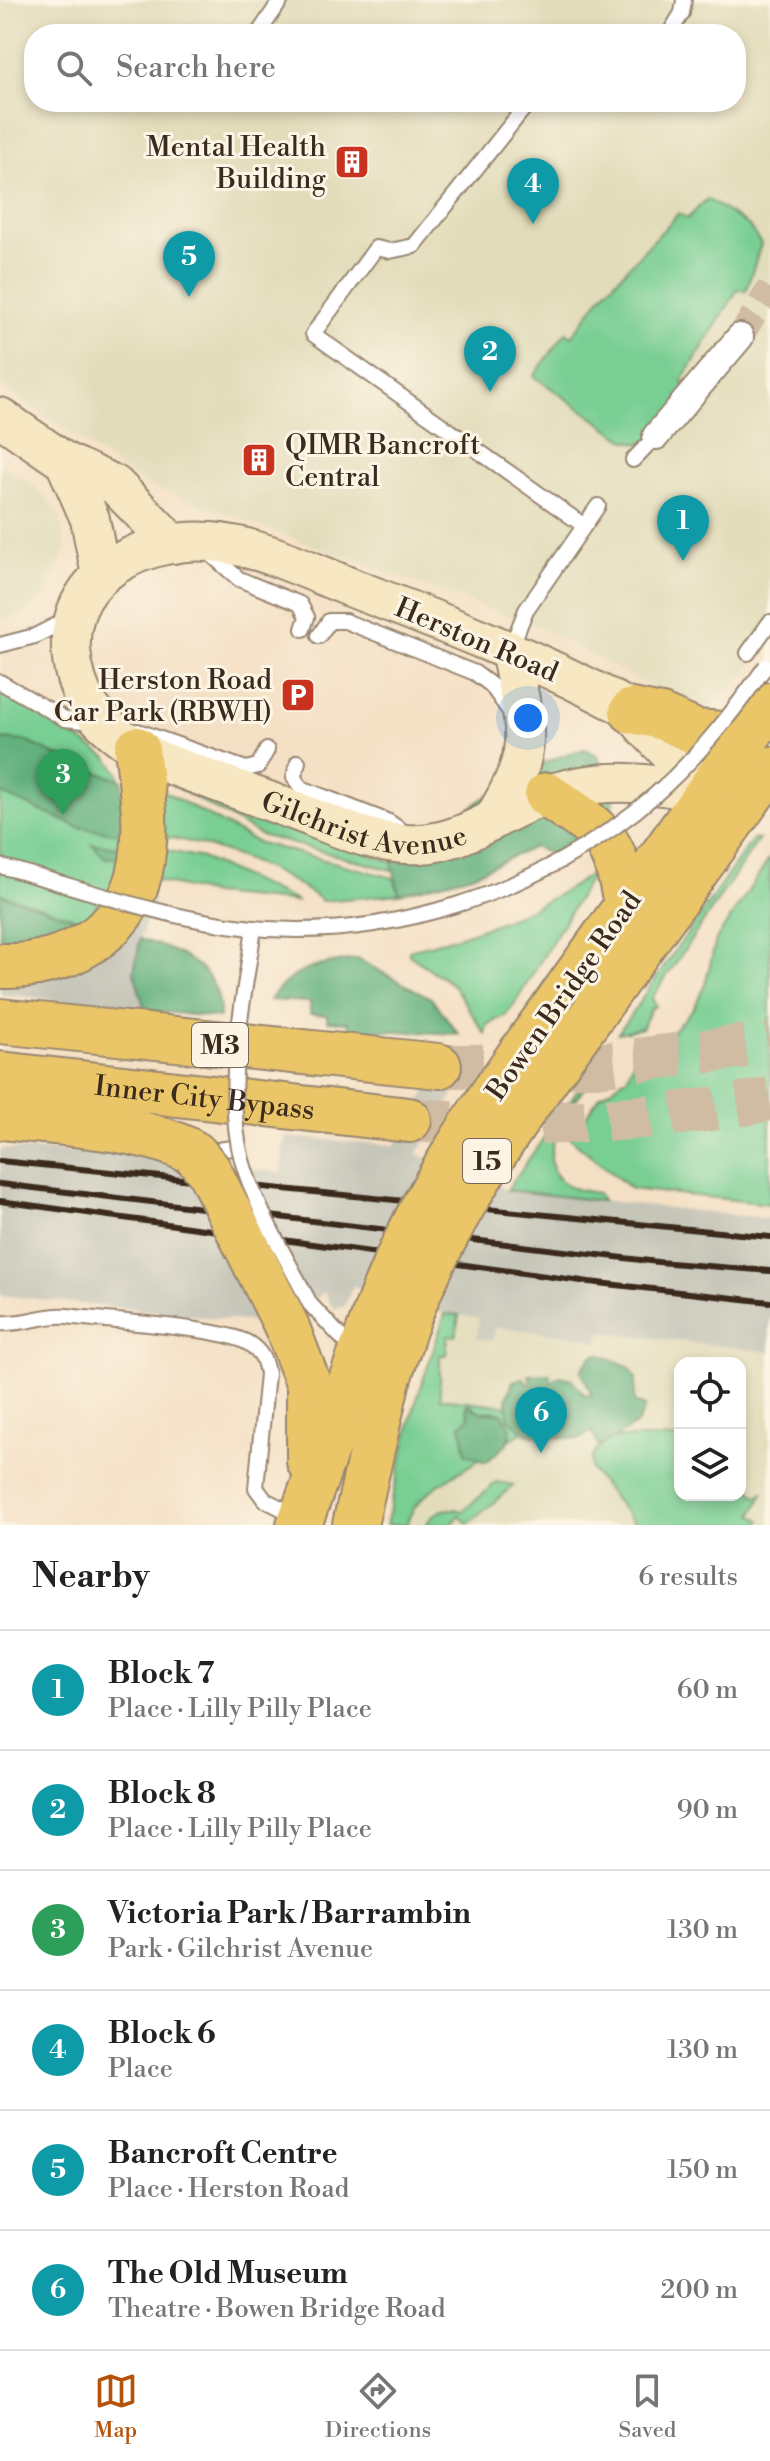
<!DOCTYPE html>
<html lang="en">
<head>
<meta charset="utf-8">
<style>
	body { margin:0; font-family:"Libre Bodoni",serif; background:#f6f6f6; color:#222 }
	.controls { position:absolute; right:24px; bottom:24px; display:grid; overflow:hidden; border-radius:16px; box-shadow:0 4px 12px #0003 }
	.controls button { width:72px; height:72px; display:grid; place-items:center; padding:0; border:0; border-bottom:2px solid #e0e0e0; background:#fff; color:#222; font:40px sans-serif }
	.you { position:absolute; left:528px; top:718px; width:28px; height:28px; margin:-20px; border:6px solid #fff; border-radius:50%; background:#1a73e8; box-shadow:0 0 0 12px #1a73e833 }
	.badge { display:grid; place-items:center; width:52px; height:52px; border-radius:50%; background:#b45309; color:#fff; font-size:26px; font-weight:700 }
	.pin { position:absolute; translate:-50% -66px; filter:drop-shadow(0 2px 4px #0008) }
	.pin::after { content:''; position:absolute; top:42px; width:28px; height:24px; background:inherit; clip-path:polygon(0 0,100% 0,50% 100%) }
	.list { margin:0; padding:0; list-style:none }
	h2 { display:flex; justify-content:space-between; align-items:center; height:104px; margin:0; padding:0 32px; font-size:34px }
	h2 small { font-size:26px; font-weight:400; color:#767676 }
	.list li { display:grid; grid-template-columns:52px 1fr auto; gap:24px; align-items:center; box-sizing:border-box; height:120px; padding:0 32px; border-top:2px solid #e0e0e0 }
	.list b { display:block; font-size:30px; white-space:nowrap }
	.list p { margin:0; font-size:26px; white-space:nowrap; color:#767676 }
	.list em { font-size:26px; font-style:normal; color:#767676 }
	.icon { flex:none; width:44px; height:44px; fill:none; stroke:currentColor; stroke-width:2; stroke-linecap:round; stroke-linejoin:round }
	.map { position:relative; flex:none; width:770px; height:1525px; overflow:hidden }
	.search { position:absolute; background:#fff; box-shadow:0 4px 12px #0003; left:24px; right:24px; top:24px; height:88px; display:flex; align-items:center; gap:20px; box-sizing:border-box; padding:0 28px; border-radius:32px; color:#767676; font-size:30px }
	.sheet { height:824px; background:#fff }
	nav { display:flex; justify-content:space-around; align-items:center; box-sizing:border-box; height:112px; border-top:2px solid #e0e0e0; background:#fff; font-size:22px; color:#767676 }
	nav a { display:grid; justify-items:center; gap:4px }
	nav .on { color:#b45309 }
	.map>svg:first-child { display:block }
	.built { fill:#e2dcba; fill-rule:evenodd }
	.industrial { fill:#c5c5b8 }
	.green { fill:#78ce93; stroke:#5a7c58; stroke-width:2 }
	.forest { fill:#62b17d; stroke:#4e6e4e; stroke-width:2 }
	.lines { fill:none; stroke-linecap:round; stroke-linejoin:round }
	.street-tunnel { stroke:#cfbca3; stroke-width:26; stroke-dasharray:26 13; stroke-linecap:butt }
	.highway-tunnel { stroke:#cfbca3; stroke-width:44; stroke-dasharray:44 22; stroke-linecap:butt }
	.lane-casing { stroke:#988571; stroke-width:18 }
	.street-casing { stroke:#988571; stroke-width:30 }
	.secondary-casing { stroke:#988571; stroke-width:42 }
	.highway-casing { stroke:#988571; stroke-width:48 }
	.lane { stroke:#fff; stroke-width:14 }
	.street { stroke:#fff; stroke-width:26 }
	.secondary { stroke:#f7e8c3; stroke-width:38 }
	.highway { stroke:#eac669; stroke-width:44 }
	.rail { stroke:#3b2a1e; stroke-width:6 }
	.lane-bridge-casing { stroke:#988571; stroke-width:18; stroke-linecap:butt }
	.highway-bridge-casing { stroke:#988571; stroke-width:48; stroke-linecap:butt }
	.lane-bridge { stroke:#fff; stroke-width:14 }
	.highway-bridge { stroke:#eac669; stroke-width:44 }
	.labels { text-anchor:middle; stroke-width:6; stroke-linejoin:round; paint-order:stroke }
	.shield { fill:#fcf5e5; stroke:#75675a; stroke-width:2 }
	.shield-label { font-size:26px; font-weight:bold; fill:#3b2a1e }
	.poi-label { font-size:28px; fill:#3b2a1e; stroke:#fcf5e5; text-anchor:end }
	.street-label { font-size:28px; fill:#3b2a1e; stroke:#fcf5e5 }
</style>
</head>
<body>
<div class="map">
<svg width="770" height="1525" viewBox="0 0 770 1525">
	<rect width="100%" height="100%" fill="#fcf5e5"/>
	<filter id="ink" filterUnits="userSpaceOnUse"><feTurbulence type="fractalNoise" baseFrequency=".0125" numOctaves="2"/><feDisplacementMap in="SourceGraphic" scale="16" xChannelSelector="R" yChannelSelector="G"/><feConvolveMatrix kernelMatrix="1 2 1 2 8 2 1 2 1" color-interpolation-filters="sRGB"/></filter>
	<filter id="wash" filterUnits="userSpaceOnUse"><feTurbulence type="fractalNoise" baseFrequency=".006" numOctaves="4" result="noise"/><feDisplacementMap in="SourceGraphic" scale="32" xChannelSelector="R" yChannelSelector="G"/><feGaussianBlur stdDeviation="1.8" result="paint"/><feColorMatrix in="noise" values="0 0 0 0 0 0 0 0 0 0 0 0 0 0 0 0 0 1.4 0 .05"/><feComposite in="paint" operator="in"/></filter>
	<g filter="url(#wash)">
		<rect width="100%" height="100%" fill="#f4e0c4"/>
		<g class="built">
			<path d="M0 0H770V638L742 679 707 709 663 693 545 630 142 483 0 385ZM34 34H736V102H34Z"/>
			<path d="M0 463 36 487 60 515 66 548 43 598 19 615 0 619Z"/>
			<path d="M445 1314 770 1352V1525H386L413 1410ZM680 1363H740V1495H680Z"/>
		</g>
		<g class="industrial">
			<path d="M155 897 136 951 134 972 145 1010 0 994V983Z"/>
			<path d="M443 1062 461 1083 417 1154 507 1190 770 1219V1352L600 1332 598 1344 584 1337 495 1327 493 1340 477 1339 479 1318 445 1314 353 1286 344 1307 333 1308 324 1292 276 1332 272 1324 0 1295V1149L78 1152 80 1136 167 1159 281 1173 285 1137 395 1145Z"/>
		</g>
		<g class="green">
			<path d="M707 199 749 226 761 244 746 291 738 289 682 381 692 391 654 447 625 440 534 376 566 332 572 336 604 293 679 213 687 219Z"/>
			<path d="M0 692 30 707 108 758 119 774 126 832 115 883 84 921 38 940 0 938Z"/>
			<path d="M168 782 392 862 395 871 260 835Z"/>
			<path d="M161 790 256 842 394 878 399 894 322 901C279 868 219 847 167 837L165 850 202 858 298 902 212 894 157 881Z"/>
			<path d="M753 839H759L652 998 656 1006 651 1009 642 1028 618 1033Z"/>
			<path d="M770 858V1204L631 1189 570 1138 600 1096 627 1077 637 1052 671 1033 694 1008 705 985 716 940Z"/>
			<path d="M594 872 514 1005 506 1015 487 1025 485 1034 453 985 409 955V950C473 935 540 910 594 872Z"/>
			<path d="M609 1060C605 1069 597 1070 592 1078 561 1116 515 1186 598 1193L602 1201 507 1190 596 1064Z"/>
			<path d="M445 1314 459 1315 456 1336 448 1335 446 1355H440V1398L559 1412 509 1440 511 1436 495 1411 480 1412 470 1404 466 1406 469 1418 461 1425 472 1455 479 1460C452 1477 416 1492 406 1525H386L413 1411Z"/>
			<path d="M616 1438H680V1495H740V1478L757 1497 764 1491 753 1514 761 1520 759 1525H636L591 1470C589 1454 601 1442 616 1438Z"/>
			<path d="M497 1482 514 1485 468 1524 459 1515 450 1525H426C435 1510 447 1506 463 1511Z"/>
		</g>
		<g class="forest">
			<path d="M0 739 26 741 86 769 122 780 124 858H105L92 844 120 847V834L78 827 0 793Z"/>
			<path d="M586 749 598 756 615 798 606 821 550 854 534 847 472 875 399 894 392 862C446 827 525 760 586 749Z"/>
			<path d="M0 894 84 921 56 936 0 938Z"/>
			<path d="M140 939C181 952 222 968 220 1018L145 1010 134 972Z"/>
			<path d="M357 959 431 998 459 1034 349 1029 348 1022 327 1021V1015L310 1014V1002L270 1000C292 968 320 964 357 959Z"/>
			<path d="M599 1354 628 1366 636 1377 634 1402 645 1407 638 1423 599 1447 592 1431 580 1439 537 1436 525 1433 508 1418 507 1398 513 1381 524 1378 527 1384 531 1382 529 1375 550 1374 551 1382 560 1376 572 1379 584 1394 592 1395 581 1370 592 1356Z"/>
			<path d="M467 1404 480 1412 502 1413 511 1429 506 1445 486 1462 466 1454 461 1425 469 1418Z"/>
		</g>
	</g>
	<g filter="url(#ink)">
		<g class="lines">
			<path class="street-tunnel" d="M740 337 770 288"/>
			<g class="highway-tunnel">
				<path d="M439 1066 597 1065 770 1043"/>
				<path d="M409 1120C529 1127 652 1122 770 1099"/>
			</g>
			<g class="lane-casing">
				<g id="lane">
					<path d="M258 34 281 0"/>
					<path d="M669 34 682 13 684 0"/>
					<path d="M529 102 414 246 390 251 376 248 313 334 583 525"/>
					<path d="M633 460 656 436"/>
					<path d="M206 550 239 579 300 604 307 617 303 629"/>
					<path d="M319 636 329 621H345L475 673 491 685 508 709"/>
					<path d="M0 645 35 636 70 618"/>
					<path d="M510 650 526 610 598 506"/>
					<path d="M748 653 770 622"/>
					<path d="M0 682 65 719 94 722"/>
					<path d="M138 731 246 769 258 766 267 750"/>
					<path d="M298 762 294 777 301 788 389 822 405 833"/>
					<path d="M204 1152 239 1147"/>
					<path d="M310 1304 356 1353"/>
					<path d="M0 1323C24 1325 43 1314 67 1316 104 1321 222 1327 248 1343 261 1351 265 1360 267 1374L256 1488 265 1500 297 1516"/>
				</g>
			</g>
			<g class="street-casing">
				<path id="street" d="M656 436 740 337"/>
			</g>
			<g class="secondary-casing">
				<g id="secondary">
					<path d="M0 417 65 462 115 485 173 544"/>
					<path d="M65 462 90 519 101 575"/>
					<path id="s1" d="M724 815C700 786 675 758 648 731 639 722 634 712 622 705 536 659 446 624 355 589 309 571 261 546 211 542 146 537 67 573 71 649 72 668 78 690 89 706 107 731 134 748 160 761 206 778 252 795 298 812 337 827 378 847 421 844 464 841 496 816 534 800 601 771 664 784 732 800"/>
					<path d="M492 821C539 747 525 731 510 650"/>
				</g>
			</g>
			<g class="highway-casing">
				<g id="highway">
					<path d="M632 711 661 717 696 732 748 736"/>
					<path d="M547 795C602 832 614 835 626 904"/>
					<path d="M0 966C61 968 126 936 140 871 149 831 142 789 137 749"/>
					<path d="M595 1011 770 769"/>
					<path d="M549 1014 770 705"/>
					<path d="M0 1021 439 1066"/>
					<path id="s2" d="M0 1074 409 1120"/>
					<path d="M0 1117C55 1123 149 1126 195 1154"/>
					<path d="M286 1325 309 1385V1461"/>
					<path d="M299 1525 375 1314"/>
					<path d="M355 1525 387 1383 405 1327"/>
				</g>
			</g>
			<use href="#lane" class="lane"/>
			<use href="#street" class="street"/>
			<use href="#secondary" class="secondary"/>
			<use href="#highway" class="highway"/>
			<g class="rail">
				<path d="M0 1161 770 1237"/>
				<path d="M0 1184 658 1262 770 1271"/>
				<path d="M0 1201 589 1282 770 1302"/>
			</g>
			<g class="lane-bridge-casing">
				<g id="lane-bridge">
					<path d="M0 866C75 886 151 914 228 925 378 947 544 893 656 794 699 756 733 712 766 666"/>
					<path d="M254 928C244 999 223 1090 242 1160 255 1207 288 1260 310 1304"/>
				</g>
			</g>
			<g class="highway-bridge-casing">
				<g id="highway-bridge">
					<path d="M195 1154 209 1171 286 1325"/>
					<path d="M375 1314C415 1204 480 1108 549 1014"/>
					<path d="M405 1327C450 1207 520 1114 595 1011"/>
				</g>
			</g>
			<use href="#lane-bridge" class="lane-bridge"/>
			<use href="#highway-bridge" class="highway-bridge"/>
		</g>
	</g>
	<defs>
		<g id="building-square" transform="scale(1.8)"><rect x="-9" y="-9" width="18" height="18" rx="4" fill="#c8321e" stroke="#fcf5e5"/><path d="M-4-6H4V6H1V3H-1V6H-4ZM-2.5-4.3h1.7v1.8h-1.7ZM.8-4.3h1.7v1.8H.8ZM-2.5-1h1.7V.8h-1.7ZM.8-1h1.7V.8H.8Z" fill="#fff"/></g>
		<g id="parking-square" transform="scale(1.8)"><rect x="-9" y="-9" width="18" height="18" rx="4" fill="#c8321e" stroke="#fcf5e5"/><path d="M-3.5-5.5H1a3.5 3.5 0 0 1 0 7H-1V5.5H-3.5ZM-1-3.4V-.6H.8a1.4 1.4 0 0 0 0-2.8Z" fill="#fff"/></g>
	</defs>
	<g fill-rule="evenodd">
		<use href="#building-square" x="352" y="162"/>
		<use href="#building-square" x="259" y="460"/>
		<use href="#parking-square" x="298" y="695"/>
	</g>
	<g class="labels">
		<g class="shield">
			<rect x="192" y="1023" width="56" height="44" rx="6"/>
			<rect x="463" y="1139" width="48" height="44" rx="6"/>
		</g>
		<g class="shield-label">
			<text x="220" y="1054">M3</text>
			<text x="487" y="1170">15</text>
		</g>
		<g class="poi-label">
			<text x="326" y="156">Mental Health<tspan x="326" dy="32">Building</tspan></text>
			<text x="285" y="454" text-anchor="start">QIMR Bancroft<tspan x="285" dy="32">Central</tspan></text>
			<text x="272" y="689">Herston Road<tspan x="272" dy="32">Car Park (RBWH)</tspan></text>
		</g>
		<g class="street-label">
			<text transform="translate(477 639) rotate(23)" y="10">Herston Road</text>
			<text dy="10" stroke="none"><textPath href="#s1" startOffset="1160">Gilchrist Avenue</textPath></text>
			<text transform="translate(563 995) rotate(-55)" y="10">Bowen Bridge Road</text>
			<text dy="10" stroke="none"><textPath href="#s2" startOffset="206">Inner City Bypass</textPath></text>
		</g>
	</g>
</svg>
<div class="controls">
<button><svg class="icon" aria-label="locate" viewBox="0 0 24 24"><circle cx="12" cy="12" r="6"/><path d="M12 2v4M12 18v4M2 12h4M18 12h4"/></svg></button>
<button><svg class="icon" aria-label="layers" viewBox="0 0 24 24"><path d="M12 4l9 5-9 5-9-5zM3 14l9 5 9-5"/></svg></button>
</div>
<div class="you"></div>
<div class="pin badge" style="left:683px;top:561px;background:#0f9aa8">1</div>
<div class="pin badge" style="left:490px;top:392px;background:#0f9aa8">2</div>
<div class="pin badge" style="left:63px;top:815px;background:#2e9e5b">3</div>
<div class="pin badge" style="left:533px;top:224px;background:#0f9aa8">4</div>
<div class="pin badge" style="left:189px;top:297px;background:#0f9aa8">5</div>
<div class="pin badge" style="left:541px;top:1453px;background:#0f9aa8">6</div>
<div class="search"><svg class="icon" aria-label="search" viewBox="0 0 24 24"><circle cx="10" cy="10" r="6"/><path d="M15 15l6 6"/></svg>Search here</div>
</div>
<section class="sheet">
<h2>Nearby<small>6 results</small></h2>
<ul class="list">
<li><span class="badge" style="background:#0f9aa8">1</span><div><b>Block 7</b><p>Place · Lilly Pilly Place</p></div><em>60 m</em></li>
<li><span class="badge" style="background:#0f9aa8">2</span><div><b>Block 8</b><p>Place · Lilly Pilly Place</p></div><em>90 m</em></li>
<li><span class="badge" style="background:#2e9e5b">3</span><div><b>Victoria Park / Barrambin</b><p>Park · Gilchrist Avenue</p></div><em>130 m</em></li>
<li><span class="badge" style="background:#0f9aa8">4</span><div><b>Block 6</b><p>Place</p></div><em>130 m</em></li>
<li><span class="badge" style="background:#0f9aa8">5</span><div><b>Bancroft Centre</b><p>Place · Herston Road</p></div><em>150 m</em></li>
<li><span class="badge" style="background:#0f9aa8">6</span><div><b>The Old Museum</b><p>Theatre · Bowen Bridge Road</p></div><em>200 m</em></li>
</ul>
</section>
<nav>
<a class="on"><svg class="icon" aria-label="map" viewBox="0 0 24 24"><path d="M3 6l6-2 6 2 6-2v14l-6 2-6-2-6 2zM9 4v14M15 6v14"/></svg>Map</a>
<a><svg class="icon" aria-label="directions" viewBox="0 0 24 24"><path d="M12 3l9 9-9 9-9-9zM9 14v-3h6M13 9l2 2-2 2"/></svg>Directions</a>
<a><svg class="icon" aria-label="saved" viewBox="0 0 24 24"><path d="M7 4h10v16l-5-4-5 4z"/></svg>Saved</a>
</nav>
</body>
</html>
